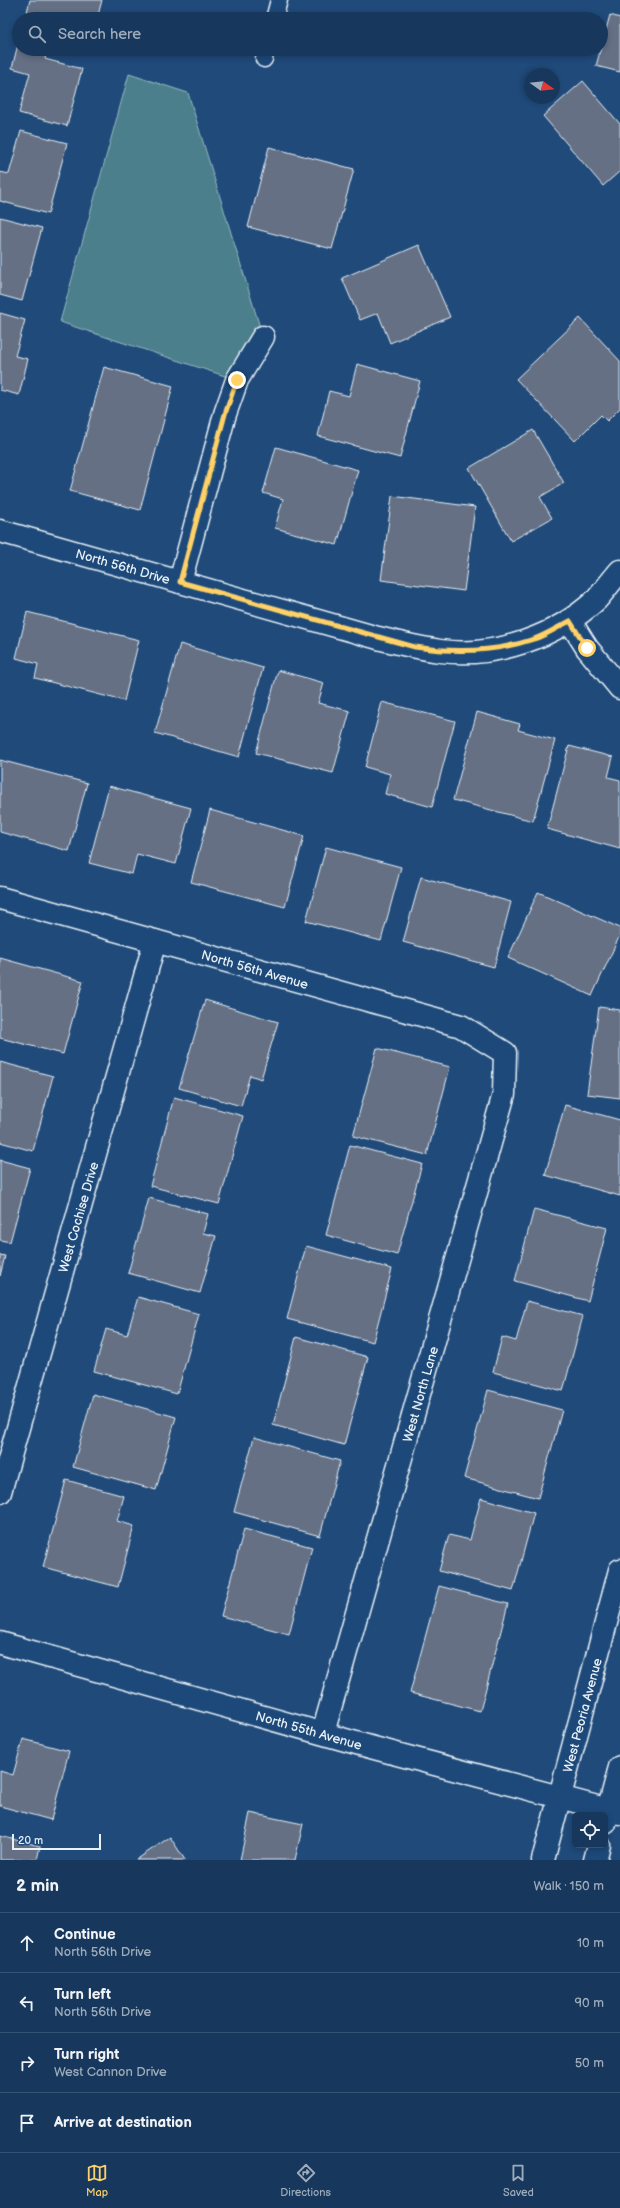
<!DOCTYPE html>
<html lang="en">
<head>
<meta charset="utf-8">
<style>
	body { margin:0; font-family:"Balsamiq Sans",sans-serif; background:#203f62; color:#f1f3f6 }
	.controls { position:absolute; right:12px; bottom:12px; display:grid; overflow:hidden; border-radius:6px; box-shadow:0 2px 6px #0003 }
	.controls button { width:36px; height:36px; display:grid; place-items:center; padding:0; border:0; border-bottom:1px solid #365272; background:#17385c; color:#f1f3f6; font:20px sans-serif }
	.compass { position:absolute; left:524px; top:68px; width:36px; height:36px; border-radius:50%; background:#17385c; box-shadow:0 2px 6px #0003; rotate:105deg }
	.scale { position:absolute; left:12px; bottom:10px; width:89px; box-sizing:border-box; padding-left:4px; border:2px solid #e8f1f8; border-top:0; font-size:11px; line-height:14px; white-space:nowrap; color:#e8f1f8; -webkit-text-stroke:3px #1f4a7a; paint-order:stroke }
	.stop { position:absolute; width:12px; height:12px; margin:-9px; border:3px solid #ffd166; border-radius:50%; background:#fff }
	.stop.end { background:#ffd166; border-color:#fff; box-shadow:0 1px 4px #0008 }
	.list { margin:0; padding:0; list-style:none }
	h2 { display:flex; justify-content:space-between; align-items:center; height:52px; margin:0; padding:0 16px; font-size:17px }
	h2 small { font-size:13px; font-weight:400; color:#9eacbb }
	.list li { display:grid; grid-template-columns:26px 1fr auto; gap:12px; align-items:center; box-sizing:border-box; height:60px; padding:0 16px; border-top:1px solid #365272 }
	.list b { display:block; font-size:15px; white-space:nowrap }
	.list p { margin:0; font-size:13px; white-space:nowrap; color:#9eacbb }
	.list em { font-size:13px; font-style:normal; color:#9eacbb }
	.icon { flex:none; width:22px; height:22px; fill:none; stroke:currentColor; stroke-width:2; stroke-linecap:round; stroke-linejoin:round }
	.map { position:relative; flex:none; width:620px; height:1860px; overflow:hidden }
	.search { position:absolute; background:#17385c; box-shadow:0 2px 6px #0003; left:12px; right:12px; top:12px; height:44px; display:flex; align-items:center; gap:10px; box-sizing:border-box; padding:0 14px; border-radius:22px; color:#9eacbb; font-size:15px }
	.sheet { height:292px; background:#17385c }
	nav { display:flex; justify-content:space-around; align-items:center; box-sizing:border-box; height:56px; border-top:1px solid #365272; background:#17385c; font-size:11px; color:#9eacbb }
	nav a { display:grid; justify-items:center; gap:2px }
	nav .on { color:#ffd166 }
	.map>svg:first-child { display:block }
	.green { fill:#4c7f8c; stroke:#9ab8c2 }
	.building { fill:#657085; stroke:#e8f1f8 }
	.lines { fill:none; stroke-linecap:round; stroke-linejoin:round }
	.service-casing { stroke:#e8f1f8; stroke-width:19 }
	.minor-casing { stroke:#e8f1f8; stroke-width:25 }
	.tertiary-casing { stroke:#e8f1f8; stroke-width:25 }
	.secondary-casing { stroke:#e8f1f8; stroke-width:25 }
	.service { stroke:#1f4a7a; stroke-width:16 }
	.minor { stroke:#1f4a7a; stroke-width:22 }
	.tertiary { stroke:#1f4a7a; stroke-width:22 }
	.secondary { stroke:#1f4a7a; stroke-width:22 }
	.route { stroke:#ffd166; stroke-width:5 }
	.labels { text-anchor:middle; stroke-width:3; stroke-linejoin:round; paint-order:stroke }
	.street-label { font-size:13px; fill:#e8f1f8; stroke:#1f4a7a }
</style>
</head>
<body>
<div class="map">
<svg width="620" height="1860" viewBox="0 0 620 1860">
	<rect width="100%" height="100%" fill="#1f4a7a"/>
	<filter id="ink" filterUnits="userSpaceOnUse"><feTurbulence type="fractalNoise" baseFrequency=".025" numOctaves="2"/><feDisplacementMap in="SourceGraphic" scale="8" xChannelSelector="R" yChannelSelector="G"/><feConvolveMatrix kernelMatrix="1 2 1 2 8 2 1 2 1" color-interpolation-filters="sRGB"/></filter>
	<g filter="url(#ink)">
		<path class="green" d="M129 74 188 93 263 337 237 380 60 322Z"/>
		<g class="building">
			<path d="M30 0H102L97 19H25Z"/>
			<path d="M610 15 620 18V72L596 66Z"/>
			<path d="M19 40V49H47L45 59 82 69 67 126 19 113 30 73 12 68Z"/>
			<path d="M583 81 620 124V171L603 186 543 116Z"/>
			<path d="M21 131 67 143 48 214 0 201V172L9 174Z"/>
			<path d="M269 147 354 169 332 249 248 227Z"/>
			<path d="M0 217 42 228 22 301 0 295Z"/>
			<path d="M419 245 450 317 390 343 378 313 360 320 342 278Z"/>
			<path d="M0 313 25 320 15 356 28 359 19 395 0 390Z"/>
			<path d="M580 318 620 361V408L607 421 601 415 575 441 516 379Z"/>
			<path d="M357 364 420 381 400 458 318 436 329 391 349 396Z"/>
			<path d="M104 367 173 386 140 510 70 491Z"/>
			<path d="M533 430 564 483 540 497 552 518 511 541 469 468Z"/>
			<path d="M276 447 358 470 337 545 275 528 283 499 263 493Z"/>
			<path d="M392 496 475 507 464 591 381 580Z"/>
			<path d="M27 612 139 640 124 701 35 678 38 664 16 658Z"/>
			<path d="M180 644 263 668 239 757 155 733Z"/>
			<path d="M278 670 324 683 318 703 350 711 333 773 256 753Z"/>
			<path d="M382 702 455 721 432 807 385 794 390 774 365 767Z"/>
			<path d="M477 712 520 724 518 730 555 740 533 821 453 800Z"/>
			<path d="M569 746 613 757 608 777 620 780V849L547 829Z"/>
			<path d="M0 760 87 783 69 851 0 832Z"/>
			<path d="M109 786 191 808 176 864 137 854 132 874 89 863Z"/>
			<path d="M210 810 304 836 285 907 191 882Z"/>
			<path d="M326 847 401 867 381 941 306 921Z"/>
			<path d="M421 877 511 902 494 967 403 942Z"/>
			<path d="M538 892 620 928V935L592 996 508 958Z"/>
			<path d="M0 958 83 981 63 1054 0 1038Z"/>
			<path d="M205 1000 278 1022 261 1079 250 1075 241 1106 179 1088Z"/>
			<path d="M599 1007 620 1010V1098L587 1094Z"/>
			<path d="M377 1048 450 1067 427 1155 353 1136Z"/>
			<path d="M0 1062 53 1076 33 1151 0 1142Z"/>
			<path d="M174 1097 243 1116 219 1204 150 1186Z"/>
			<path d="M565 1105 620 1120V1196L545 1175Z"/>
			<path d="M350 1145 422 1164 397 1255 326 1235Z"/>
			<path d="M0 1160 30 1168 10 1242 0 1240Z"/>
			<path d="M149 1198 208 1214 203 1233 216 1236 200 1293 128 1273Z"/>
			<path d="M534 1209 607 1228 588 1301 515 1281Z"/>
			<path d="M306 1246 392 1269 373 1342 287 1319Z"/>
			<path d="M0 1255 5 1256 0 1276Z"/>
			<path d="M138 1297 199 1314 177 1394 94 1371 106 1329 127 1335Z"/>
			<path d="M527 1301 583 1316 563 1391 493 1372 502 1337 516 1341Z"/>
			<path d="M296 1337 368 1357 344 1445 273 1425Z"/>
			<path d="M488 1390 562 1410 538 1498 464 1478Z"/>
			<path d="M93 1394 176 1417 156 1490 73 1467Z"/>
			<path d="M254 1437 340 1461 320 1536 234 1512Z"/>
			<path d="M66 1480 124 1496 117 1521 134 1526 118 1587 43 1567Z"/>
			<path d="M481 1498 534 1513 513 1591 439 1571 449 1535 470 1540Z"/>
			<path d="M244 1529 312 1547 289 1634 221 1616Z"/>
			<path d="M439 1586 508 1604 480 1711 410 1693Z"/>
			<path d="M23 1739 69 1751 51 1820 0 1806V1771L13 1775Z"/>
			<path d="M250 1813 303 1824 295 1860H240Z"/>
			<path d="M0 1836 40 1846 37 1860H0Z"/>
			<path d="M170 1837 185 1860H136Z"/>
		</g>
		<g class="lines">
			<g class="service-casing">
				<g id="service">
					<path d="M274 19 279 0"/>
					<path d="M264 59 266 49"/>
				</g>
			</g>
			<g class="minor-casing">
				<g id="minor">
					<path d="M0 531 378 638C398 643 419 648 440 651 496 658 556 637 597 599 605 590 612 580 620 571"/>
					<path d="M180 582 225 414 237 380 263 337"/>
					<path d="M570 621 587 648 620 688"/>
					<path d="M0 898 461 1026 505 1053 504 1094 323 1733"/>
					<path d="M0 1492 155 941"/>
				</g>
			</g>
			<g class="tertiary-casing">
				<path id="tertiary" d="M0 1643 374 1748 620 1813"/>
			</g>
			<g class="secondary-casing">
				<g id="secondary">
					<path d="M605 1823 620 1767"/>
					<path d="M543 1860 620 1570"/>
					<path d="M595 1860 599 1845"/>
				</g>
			</g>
			<use href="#service" class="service"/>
			<use href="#minor" class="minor"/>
			<use href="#tertiary" class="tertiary"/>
			<use href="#secondary" class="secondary"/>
		</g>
	</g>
	<g class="lines" filter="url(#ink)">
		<path class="route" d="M237 380 225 414 180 582 415 647C455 653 496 652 534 639 546 635 558 627 570 621L587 648"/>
	</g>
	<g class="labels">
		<g class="street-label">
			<text transform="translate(123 566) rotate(16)" y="5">North 56th Drive</text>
			<text transform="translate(255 969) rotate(16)" y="5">North 56th Avenue</text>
			<text transform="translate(78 1217) rotate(-74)" y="5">West Cochise Drive</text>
			<text transform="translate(420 1394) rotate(-74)" y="5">West North Lane</text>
			<text transform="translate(582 1715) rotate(-75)" y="5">West Peoria Avenue</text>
			<text transform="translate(309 1730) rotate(16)" y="5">North 55th Avenue</text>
		</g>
	</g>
</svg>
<div class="controls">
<button><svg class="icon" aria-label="locate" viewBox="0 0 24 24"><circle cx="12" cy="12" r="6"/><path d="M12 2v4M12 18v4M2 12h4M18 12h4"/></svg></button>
</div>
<svg class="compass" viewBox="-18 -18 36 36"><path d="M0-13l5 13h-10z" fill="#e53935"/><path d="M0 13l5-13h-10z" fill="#9eacbb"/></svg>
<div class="scale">20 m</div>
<div class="stop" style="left:587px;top:648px"></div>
<div class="stop end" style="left:237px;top:380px"></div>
<div class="search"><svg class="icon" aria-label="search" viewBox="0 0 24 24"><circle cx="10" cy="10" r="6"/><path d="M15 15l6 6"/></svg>Search here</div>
</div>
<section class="sheet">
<h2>2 min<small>Walk · 150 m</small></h2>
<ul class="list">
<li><svg class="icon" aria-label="ahead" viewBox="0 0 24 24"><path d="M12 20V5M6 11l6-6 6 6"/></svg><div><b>Continue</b><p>North 56th Drive</p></div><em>10 m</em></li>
<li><svg class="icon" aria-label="left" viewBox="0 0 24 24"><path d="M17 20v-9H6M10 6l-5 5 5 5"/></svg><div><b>Turn left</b><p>North 56th Drive</p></div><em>90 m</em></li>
<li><svg class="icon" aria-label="right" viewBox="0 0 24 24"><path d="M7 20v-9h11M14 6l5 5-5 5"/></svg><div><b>Turn right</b><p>West Cannon Drive</p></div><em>50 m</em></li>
<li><svg class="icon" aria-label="arrive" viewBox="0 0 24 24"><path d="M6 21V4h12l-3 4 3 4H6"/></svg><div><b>Arrive at destination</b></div></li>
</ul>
</section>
<nav>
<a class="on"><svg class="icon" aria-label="map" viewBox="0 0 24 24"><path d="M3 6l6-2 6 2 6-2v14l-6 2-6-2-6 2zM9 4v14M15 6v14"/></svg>Map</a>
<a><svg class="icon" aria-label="directions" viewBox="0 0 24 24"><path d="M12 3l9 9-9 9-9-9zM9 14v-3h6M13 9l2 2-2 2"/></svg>Directions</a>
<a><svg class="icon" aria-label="saved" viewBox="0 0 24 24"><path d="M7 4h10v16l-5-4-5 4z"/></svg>Saved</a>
</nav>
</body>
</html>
